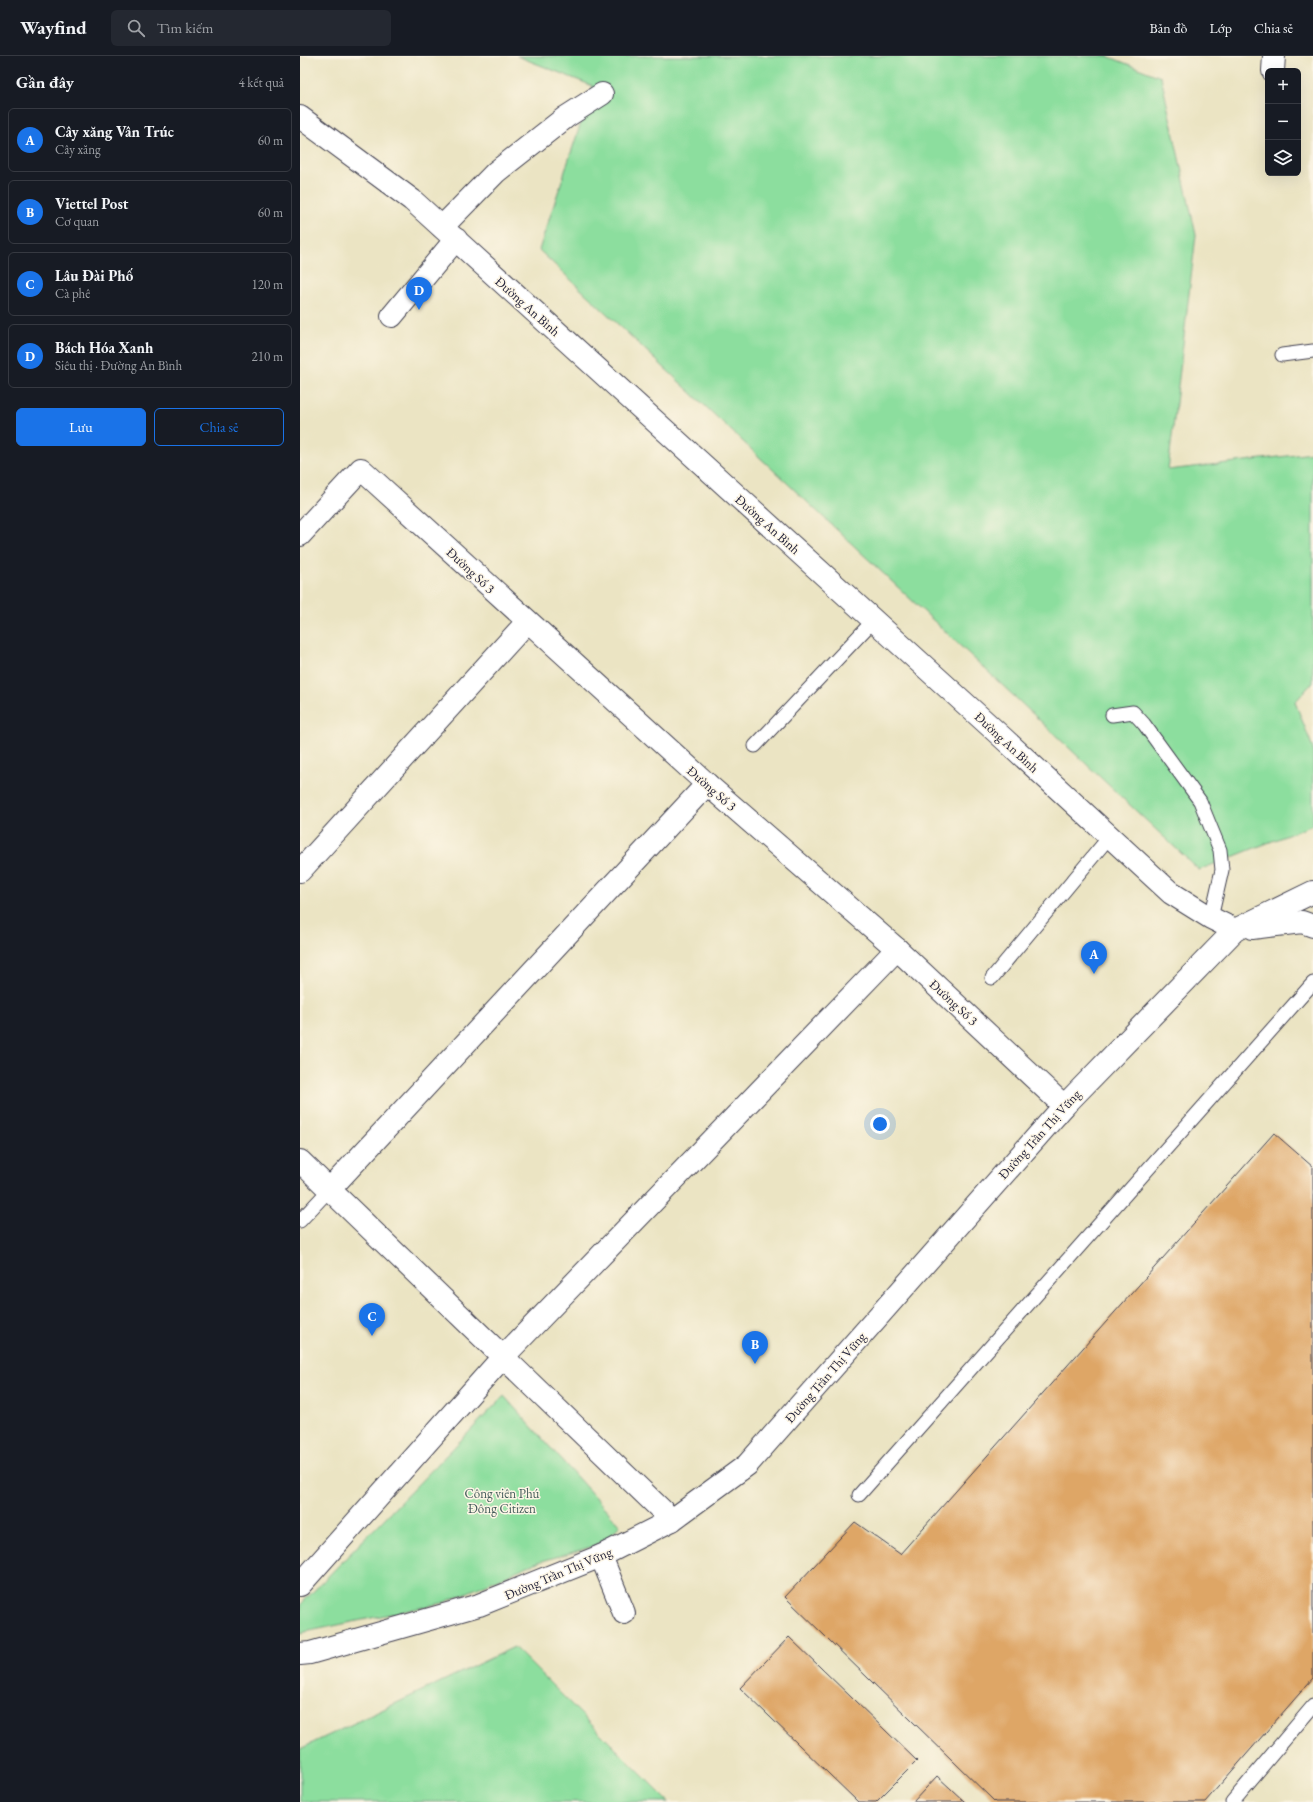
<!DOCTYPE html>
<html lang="vi">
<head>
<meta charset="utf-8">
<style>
	body { margin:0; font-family:"EB Garamond",serif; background:#242831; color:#f1f3f6 }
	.controls { position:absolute; right:12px; top:12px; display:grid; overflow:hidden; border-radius:6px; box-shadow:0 4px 16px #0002 }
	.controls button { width:36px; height:36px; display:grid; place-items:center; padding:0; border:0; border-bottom:1px solid #363941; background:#171b24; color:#f1f3f6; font:20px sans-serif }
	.you { position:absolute; left:580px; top:1068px; width:14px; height:14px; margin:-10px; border:3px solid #fff; border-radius:50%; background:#1a73e8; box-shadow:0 0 0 6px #1a73e833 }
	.badge { display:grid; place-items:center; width:26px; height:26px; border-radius:50%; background:#1a73e8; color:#fff; font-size:13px; font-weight:700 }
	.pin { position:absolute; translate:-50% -33px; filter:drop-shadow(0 1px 2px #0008) }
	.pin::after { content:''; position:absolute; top:21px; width:14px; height:12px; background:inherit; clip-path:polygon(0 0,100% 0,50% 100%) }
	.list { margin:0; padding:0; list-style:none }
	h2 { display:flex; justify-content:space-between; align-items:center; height:52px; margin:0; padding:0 16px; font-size:17px }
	h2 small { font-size:13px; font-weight:400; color:#9ea1a6 }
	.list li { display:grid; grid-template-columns:26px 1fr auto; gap:12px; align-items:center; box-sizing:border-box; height:64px; margin:0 8px 8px; padding:0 8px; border:1px solid #363941; border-radius:6px }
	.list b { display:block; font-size:15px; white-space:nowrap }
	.list p { margin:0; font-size:13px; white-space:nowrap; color:#9ea1a6 }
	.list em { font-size:13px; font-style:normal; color:#9ea1a6 }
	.actions { display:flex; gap:8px; padding:12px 16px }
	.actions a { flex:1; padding:9px 0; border:1px solid #1a73e8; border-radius:6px; text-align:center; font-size:14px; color:#1a73e8 }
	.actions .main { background:#1a73e8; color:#fff }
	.icon { flex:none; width:22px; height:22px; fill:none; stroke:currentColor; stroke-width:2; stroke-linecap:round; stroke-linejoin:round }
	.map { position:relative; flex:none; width:1013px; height:1746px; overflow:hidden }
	header { display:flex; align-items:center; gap:24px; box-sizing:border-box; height:56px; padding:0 20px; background:#171b24; border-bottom:1px solid #363941 }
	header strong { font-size:19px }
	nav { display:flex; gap:22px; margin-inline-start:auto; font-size:14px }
	.search { width:280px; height:36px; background:#242831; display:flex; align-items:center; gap:10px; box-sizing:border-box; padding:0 14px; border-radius:6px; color:#9ea1a6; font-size:15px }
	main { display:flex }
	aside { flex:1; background:#171b24 }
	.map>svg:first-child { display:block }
	.green { fill:#8cde9e; stroke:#57806c }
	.building { fill:#dea666 }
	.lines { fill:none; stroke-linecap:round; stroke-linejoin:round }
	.service-casing { stroke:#403f4f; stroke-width:15 }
	.minor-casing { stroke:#403f4f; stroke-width:24 }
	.tertiary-casing { stroke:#403f4f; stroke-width:24 }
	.service { stroke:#fff; stroke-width:13 }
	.minor { stroke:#fff; stroke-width:22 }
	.tertiary { stroke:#fff; stroke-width:22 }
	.labels { text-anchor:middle; stroke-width:3; stroke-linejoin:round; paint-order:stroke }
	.street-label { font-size:13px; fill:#22223b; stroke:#fcf5e5 }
	.park-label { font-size:13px; fill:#425a59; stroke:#fcf5e5 }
</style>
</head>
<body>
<header>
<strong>Wayfind</strong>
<div class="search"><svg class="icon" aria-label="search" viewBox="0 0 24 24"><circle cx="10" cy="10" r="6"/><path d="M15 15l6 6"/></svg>Tìm kiếm</div>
<nav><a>Bản đồ</a><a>Lớp</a><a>Chia sẻ</a></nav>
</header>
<main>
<aside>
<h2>Gần đây<small>4 kết quả</small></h2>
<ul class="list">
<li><span class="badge">A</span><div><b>Cây xăng Vân Trúc</b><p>Cây xăng</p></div><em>60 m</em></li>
<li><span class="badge">B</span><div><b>Viettel Post</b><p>Cơ quan</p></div><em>60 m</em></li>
<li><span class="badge">C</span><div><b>Lâu Đài Phố</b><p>Cà phê</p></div><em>120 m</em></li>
<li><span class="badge">D</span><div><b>Bách Hóa Xanh</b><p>Siêu thị · Đường An Bình</p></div><em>210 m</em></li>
</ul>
<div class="actions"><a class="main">Lưu</a><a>Chia sẻ</a></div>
</aside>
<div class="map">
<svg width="1013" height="1746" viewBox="0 0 1013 1746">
	<rect width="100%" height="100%" fill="#fcf5e5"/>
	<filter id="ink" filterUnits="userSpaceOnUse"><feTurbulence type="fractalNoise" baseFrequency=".025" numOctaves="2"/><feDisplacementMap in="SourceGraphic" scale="8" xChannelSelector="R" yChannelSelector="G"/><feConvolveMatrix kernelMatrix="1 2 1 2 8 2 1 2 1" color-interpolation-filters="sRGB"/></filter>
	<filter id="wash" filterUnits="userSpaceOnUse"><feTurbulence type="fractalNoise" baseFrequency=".012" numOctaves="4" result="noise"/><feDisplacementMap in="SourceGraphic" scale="16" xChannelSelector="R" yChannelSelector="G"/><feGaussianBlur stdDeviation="0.9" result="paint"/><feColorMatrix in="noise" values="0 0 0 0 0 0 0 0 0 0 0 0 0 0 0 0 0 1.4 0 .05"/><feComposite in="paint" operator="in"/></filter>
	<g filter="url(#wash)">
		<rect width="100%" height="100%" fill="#ebe4c3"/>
		<g class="green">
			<path d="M217 0H807L861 21 896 179 868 414 1013 397V626L995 646 1013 692V769L899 814 239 194 293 30Z"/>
			<path d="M204 1340 320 1469 308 1482 291 1491 235 1507 143 1547 0 1577V1549Z"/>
			<path d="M214 1591 369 1746H0V1693Z"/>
		</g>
		<g id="blocks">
			<g class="building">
				<path d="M974 1077 1013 1111V1622L905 1746H695L485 1541 555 1466 600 1498Z"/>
				<path d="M489 1581 617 1705 576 1746H558L440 1632Z"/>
				<path d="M637 1720 665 1746H613Z"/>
			</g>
		</g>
	</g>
	<g filter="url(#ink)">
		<use href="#blocks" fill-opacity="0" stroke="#403f4f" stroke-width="1"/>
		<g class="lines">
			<g class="service-casing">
				<g id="service">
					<path d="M982 299 1013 295"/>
					<path d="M812 659 833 656 844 668 900 745 920 794 922 814 911 862"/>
					<path d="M455 690 573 565"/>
					<path d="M692 922 810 780"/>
					<path d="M0 1165 29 1134"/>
					<path d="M559 1439 1013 927"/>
					<path d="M932 1746 1013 1650"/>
				</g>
			</g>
			<g class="minor-casing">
				<g id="minor">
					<path d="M973 15 974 0"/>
					<path d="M142 171 196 116 266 61 302 38"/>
					<path d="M92 260 156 183"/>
					<path d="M0 479 61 413 407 728 597 893 764 1050"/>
					<path d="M0 815 227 566"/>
					<path d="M0 1105 372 1464"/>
					<path d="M29 1134 407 728"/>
					<path d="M301 1500 324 1557"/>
					<path d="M0 1529 202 1302 597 893"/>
				</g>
			</g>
			<g class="tertiary-casing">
				<g id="tertiary">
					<path d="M0 61 112 144 703 682 871 837 911 862 935 874"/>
					<path d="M952 872 1002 866 1013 870"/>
					<path d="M0 1598 10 1597 179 1549 301 1500 372 1464 447 1409 764 1050 935 874 1013 836"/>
				</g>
			</g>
			<use href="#service" class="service"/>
			<use href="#minor" class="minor"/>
			<use href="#tertiary" class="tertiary"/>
		</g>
	</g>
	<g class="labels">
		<g class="street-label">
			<text transform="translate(228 250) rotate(42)" y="5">Đường An Bình</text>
			<text transform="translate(468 468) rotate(42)" y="5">Đường An Bình</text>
			<text transform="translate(171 514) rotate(43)" y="5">Đường Số 3</text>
			<text transform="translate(707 686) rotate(43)" y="5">Đường An Bình</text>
			<text transform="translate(412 732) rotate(41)" y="5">Đường Số 3</text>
			<text transform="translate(654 946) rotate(43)" y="5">Đường Số 3</text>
			<text transform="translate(739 1078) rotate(-48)" y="5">Đường Trần Thị Vững</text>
			<text transform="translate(525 1321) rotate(-49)" y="5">Đường Trần Thị Vững</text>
			<text transform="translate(258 1517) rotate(-23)" y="5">Đường Trần Thị Vững</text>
		</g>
		<g class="park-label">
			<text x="202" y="1442">Công viên Phú<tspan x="202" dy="15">Đông Citizen</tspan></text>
		</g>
	</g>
</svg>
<div class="controls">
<button>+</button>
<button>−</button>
<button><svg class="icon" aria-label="layers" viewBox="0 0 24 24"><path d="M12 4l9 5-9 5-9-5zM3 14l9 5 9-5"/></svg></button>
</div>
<div class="you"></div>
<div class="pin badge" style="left:794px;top:918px">A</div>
<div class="pin badge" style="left:455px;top:1308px">B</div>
<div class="pin badge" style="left:72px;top:1280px">C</div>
<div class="pin badge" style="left:119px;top:254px">D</div>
</div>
</main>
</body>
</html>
